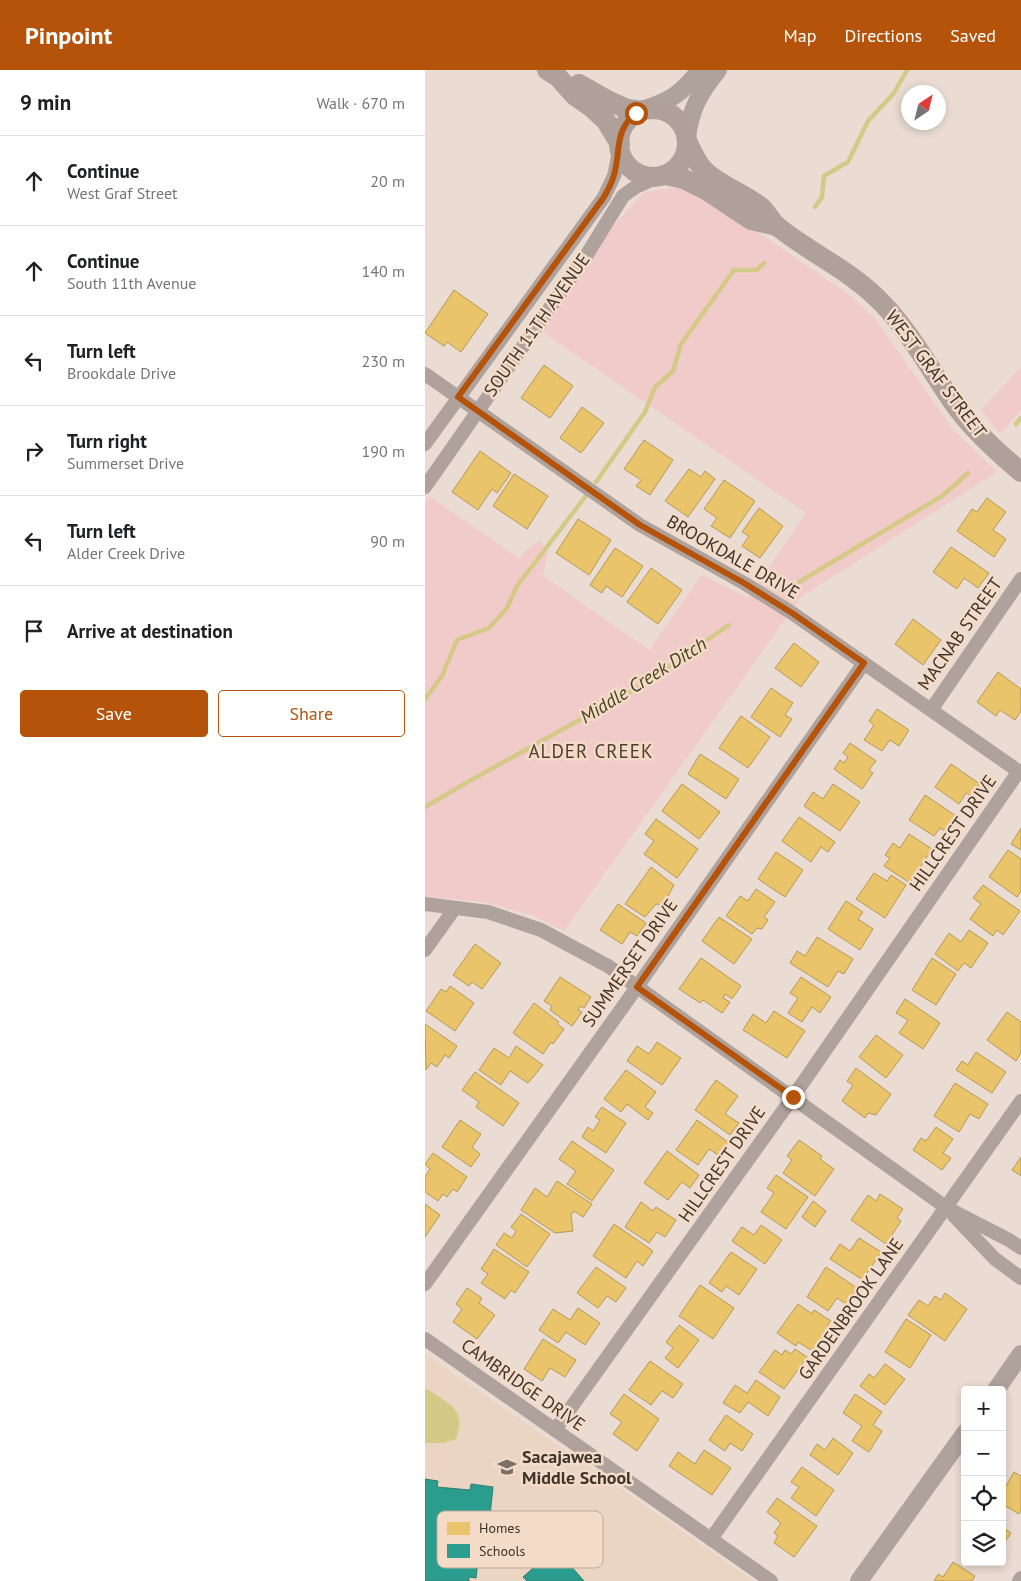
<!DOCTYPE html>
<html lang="en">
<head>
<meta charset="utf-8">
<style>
	body { margin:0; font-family:"PT Sans",sans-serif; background:#f6f6f6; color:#202124 }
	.controls { position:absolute; right:15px; bottom:15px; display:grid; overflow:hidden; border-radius:5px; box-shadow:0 2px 8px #0003 }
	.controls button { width:45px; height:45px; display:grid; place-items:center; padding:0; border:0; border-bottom:1px solid #e0e0e0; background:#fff; color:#202124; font:25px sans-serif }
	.compass { position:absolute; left:476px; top:15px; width:45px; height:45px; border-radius:50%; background:#fff; box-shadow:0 2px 8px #0003; rotate:35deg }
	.stop { position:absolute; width:15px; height:15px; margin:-11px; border:4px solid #b45309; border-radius:50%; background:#fff }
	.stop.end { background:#b45309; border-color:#fff; box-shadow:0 1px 5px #0008 }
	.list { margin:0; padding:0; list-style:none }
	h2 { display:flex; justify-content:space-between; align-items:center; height:65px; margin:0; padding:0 20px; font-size:21px }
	h2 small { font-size:16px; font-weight:400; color:#757577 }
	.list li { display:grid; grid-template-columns:32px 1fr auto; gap:15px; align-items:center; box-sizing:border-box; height:90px; padding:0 20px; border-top:1px solid #e0e0e0 }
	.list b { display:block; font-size:19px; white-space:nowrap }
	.list p { margin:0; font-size:16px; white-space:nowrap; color:#757577 }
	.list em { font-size:16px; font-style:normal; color:#757577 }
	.actions { display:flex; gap:10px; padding:15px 20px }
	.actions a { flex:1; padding:11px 0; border:1px solid #b45309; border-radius:5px; text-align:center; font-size:18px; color:#b45309 }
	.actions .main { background:#b45309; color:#fff }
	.icon { flex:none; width:28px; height:28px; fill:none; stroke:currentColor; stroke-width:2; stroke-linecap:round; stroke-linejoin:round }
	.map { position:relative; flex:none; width:596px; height:1511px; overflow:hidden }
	header { display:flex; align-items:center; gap:30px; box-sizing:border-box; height:70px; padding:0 25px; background:#b45309; color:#fff }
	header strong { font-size:24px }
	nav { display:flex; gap:28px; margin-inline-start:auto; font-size:18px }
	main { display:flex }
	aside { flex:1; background:#fff }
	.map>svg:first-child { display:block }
	.built { fill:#ecd4c3 }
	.green { fill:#f1cbc9 }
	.water { fill:#d4ca88 }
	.homes { fill:#e9c46a; stroke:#b59957 }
	.schools { fill:#2a9d8f; stroke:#307e71 }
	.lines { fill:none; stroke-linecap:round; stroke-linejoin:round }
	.stream { stroke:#d4ca88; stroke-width:4.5 }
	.minor { stroke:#afa29c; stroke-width:14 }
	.tertiary { stroke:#afa29c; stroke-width:18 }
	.secondary { stroke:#afa09a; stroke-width:20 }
	.route { stroke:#b45309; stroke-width:6 }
	.labels { text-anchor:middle; stroke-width:5; stroke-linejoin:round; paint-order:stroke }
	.street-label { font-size:18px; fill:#3d342c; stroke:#f4dbc8 }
	.poi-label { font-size:18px; font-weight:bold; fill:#3d342c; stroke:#f4dbc8; text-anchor:start }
	.water-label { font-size:19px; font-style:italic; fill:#47441d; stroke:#f4dbc8 }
	.neighbourhood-label { font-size:19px; letter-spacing:1px; fill:#513d2d; stroke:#f4dbc8 }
	.key { fill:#f4dbc8; stroke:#bda999; stroke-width:1 }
	.key-label { font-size:14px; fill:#3d342c }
</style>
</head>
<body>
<header>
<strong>Pinpoint</strong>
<nav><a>Map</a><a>Directions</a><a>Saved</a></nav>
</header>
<main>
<aside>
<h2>9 min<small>Walk · 670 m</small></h2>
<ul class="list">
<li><svg class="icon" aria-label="ahead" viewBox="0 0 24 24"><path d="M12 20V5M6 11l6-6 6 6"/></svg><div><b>Continue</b><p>West Graf Street</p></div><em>20 m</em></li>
<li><svg class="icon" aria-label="ahead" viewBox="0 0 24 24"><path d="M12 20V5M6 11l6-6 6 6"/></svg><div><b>Continue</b><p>South 11th Avenue</p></div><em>140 m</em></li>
<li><svg class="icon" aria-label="left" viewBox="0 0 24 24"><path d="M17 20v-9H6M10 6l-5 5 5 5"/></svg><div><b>Turn left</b><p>Brookdale Drive</p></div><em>230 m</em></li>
<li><svg class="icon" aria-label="right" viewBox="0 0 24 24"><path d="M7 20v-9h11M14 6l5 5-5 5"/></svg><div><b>Turn right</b><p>Summerset Drive</p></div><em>190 m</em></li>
<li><svg class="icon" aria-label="left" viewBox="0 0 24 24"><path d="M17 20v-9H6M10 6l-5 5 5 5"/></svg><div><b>Turn left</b><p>Alder Creek Drive</p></div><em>90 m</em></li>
<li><svg class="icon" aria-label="arrive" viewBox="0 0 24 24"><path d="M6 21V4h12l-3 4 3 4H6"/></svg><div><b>Arrive at destination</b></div></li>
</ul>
<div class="actions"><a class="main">Save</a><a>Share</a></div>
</aside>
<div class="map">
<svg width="596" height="1511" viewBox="0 0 596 1511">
	<rect width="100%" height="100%" fill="#eadcd2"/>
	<path class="built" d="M0 1284 329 1511H0Z"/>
	<g class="green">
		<path d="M255 117 280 125 427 227 451 250 527 358 572 402 376 527 139 861 109 846 58 832 0 827V433L4 426 95 489 102 479 115 470 123 482 119 502 117 505 224 580 277 505 323 528 381 443 116 261 187 157 220 122Z"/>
		<path d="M596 297V340L575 364 556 340Z"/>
	</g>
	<path class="water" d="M0 1319C6 1321 12 1325 17 1329 35 1340 38 1350 31 1369L18 1373H0Z"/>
	<g class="homes">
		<path d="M29 220 63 244 36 282 22 272 19 276 0 263Z"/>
		<path d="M119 295 148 316 125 348 96 328Z"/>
		<path d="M157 337 179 353 156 383 135 368Z"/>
		<path d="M219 370 248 390 225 425 211 416 216 410 199 399Z"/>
		<path d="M55 381 86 403 72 423 67 419 53 440 27 422Z"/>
		<path d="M264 399 276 407 280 401 290 409 263 447 240 431Z"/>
		<path d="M89 404 123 426 102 459 68 436Z"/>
		<path d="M299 410 330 431 305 468 286 456 292 448 279 439Z"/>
		<path d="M562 428 581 442 568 460 581 469 569 487 532 461 547 439 552 442Z"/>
		<path d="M334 438 358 456 335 488 317 476 324 466 317 462Z"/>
		<path d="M153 449 186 470 164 505 131 483Z"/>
		<path d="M526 477 564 503 553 518 539 508 532 519 508 502Z"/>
		<path d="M190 478 218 496 197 527 181 516 177 523 165 515Z"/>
		<path d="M226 498 257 520 233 554 202 532Z"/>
		<path d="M488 549 516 570 498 595 470 574Z"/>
		<path d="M369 573 394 592 376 617 350 598Z"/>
		<path d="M573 602 596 619V641L590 650 575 640 571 646 552 632Z"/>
		<path d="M346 618 368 633 360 645 367 649 355 667 326 647Z"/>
		<path d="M452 639 484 660 474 676 465 670 457 681 439 670 449 655 444 651Z"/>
		<path d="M316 646 345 667 323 698 294 678Z"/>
		<path d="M425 673 451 691 444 700 448 703 437 719 409 699 415 690 419 693 423 687 418 683Z"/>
		<path d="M275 684 314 709 301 729 263 704Z"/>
		<path d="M526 694 555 714 546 726 541 723 534 734 510 717Z"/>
		<path d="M257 714 295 742 274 769 237 741Z"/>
		<path d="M408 714 435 732 415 761 379 736 388 722 398 729Z"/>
		<path d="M500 725 531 746 520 761 515 758 509 766 484 750Z"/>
		<path d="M374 747 410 772 403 782 396 777 386 792 357 771Z"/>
		<path d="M231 749 273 779 252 808 219 784 229 771 220 764Z"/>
		<path d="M596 758V780L586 774Z"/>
		<path d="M484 764 507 779 485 813 459 796 465 788 460 785 468 773 475 778Z"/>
		<path d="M583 780 596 789V821L592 827 564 807Z"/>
		<path d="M351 782 378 800 360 827 333 809Z"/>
		<path d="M226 797 249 815 238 835 231 834 220 847 200 834Z"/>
		<path d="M449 803 462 811 466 805 481 815 460 848 431 829Z"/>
		<path d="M558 815 595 841 578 865 572 860 568 866 545 849 556 834 548 828Z"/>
		<path d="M331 819 350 832 339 847 343 850 337 859 332 858 327 864 301 846 315 826 323 831Z"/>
		<path d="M421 831 438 842 433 849 448 859 435 880 403 859Z"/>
		<path d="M193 834 221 853 212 866 205 862 197 874 175 860Z"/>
		<path d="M294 847 327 869 309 894 277 871Z"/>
		<path d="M544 860 563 873 546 898 539 893 533 901 510 884 524 863 536 872Z"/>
		<path d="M392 867 428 889 419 904 413 901 403 917 365 893 372 881 380 886Z"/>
		<path d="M50 874 76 893 57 919 47 912 44 916 28 905Z"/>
		<path d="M276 888 316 916 307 929 300 924 298 928 305 932 297 943 278 930 275 933 254 919Z"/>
		<path d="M507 888 531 904 511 935 487 920Z"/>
		<path d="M135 907 166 927 159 938 155 936 153 940 157 942 147 956 125 940 127 936 119 931Z"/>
		<path d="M376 907 406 927 395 943 387 937 377 952 363 943 373 928 365 923Z"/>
		<path d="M25 916 49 933 30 961 1 941 16 919 21 922Z"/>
		<path d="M480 929 515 953 498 979 474 963 483 950 471 943Z"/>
		<path d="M109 933 134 952 132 954 139 959 128 974 126 972 118 984 88 963Z"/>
		<path d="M349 941 380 961 362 988 318 960 328 944 341 953Z"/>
		<path d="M582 942 596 952V983L591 991 562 970Z"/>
		<path d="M0 954 32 976 24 988 20 985 12 997 6 993 1 1000Z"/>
		<path d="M451 965 478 985 461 1008 434 987Z"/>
		<path d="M232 972 256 988 237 1015 202 991 212 976 224 984Z"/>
		<path d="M91 976 118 995 103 1013 85 1001 76 1015 54 1000 69 978 84 988Z"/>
		<path d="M551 982 581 1002 567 1023 531 1000 537 991 543 995Z"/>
		<path d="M431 998 466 1024 451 1045 443 1043 440 1048 417 1031 428 1015 422 1011Z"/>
		<path d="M201 1000 231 1022 220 1037 228 1043 223 1050 202 1034 196 1042 179 1029Z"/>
		<path d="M50 1002 94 1033 78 1056 51 1037 54 1032 37 1020Z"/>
		<path d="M291 1010 313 1026 300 1044 314 1053 305 1065 270 1040Z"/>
		<path d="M530 1013 563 1034 554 1049 545 1044 534 1062 509 1046Z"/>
		<path d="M177 1037 201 1053 181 1083 157 1067 163 1057 168 1061 175 1050 170 1047Z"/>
		<path d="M35 1050 56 1064 47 1077 55 1084 46 1097 17 1077Z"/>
		<path d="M272 1050 303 1072 293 1085 284 1079 273 1095 251 1080Z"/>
		<path d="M511 1057 528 1069 518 1083 526 1088 517 1100 488 1080 496 1068 501 1071Z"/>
		<path d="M374 1070 397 1086 395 1089 409 1099 390 1126 358 1103 367 1090 362 1086Z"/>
		<path d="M147 1071 189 1100 167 1131 142 1114 151 1101 134 1089Z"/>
		<path d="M242 1081 274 1105 265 1118 257 1112 243 1130 219 1113Z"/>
		<path d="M8 1083 42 1107 32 1122 28 1119 22 1127 18 1124 13 1131 0 1122V1107L5 1099 0 1094Z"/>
		<path d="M596 1087V1106L587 1100Z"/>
		<path d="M351 1105 383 1127 361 1159 336 1142 349 1123 342 1118Z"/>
		<path d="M132 1111 167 1134 158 1147 149 1141 146 1145 148 1161 130 1163 96 1140 110 1118 122 1127Z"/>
		<path d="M455 1124 478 1139 472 1148 476 1151 461 1174 426 1150 443 1125 451 1131Z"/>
		<path d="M388 1131 401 1141 390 1157 377 1147Z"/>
		<path d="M216 1132 228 1141 231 1137 251 1150 240 1167 232 1162 224 1173 200 1157Z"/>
		<path d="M0 1134 15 1145 0 1167Z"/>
		<path d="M96 1144 125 1164 102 1197 71 1175 79 1163 87 1168 91 1161 86 1157Z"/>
		<path d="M189 1154 228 1181 218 1196 212 1191 201 1208 168 1186Z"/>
		<path d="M336 1155 357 1170 340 1194 307 1171 317 1157 329 1165Z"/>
		<path d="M434 1168 456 1182 438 1210 405 1189 415 1174 425 1181Z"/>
		<path d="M69 1179 104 1202 90 1223 86 1220 80 1229 56 1213 63 1204 56 1199Z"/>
		<path d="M306 1182 332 1199 314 1225 301 1216 297 1222 284 1213Z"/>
		<path d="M171 1197 201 1218 191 1232 182 1226 173 1238 152 1223Z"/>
		<path d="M401 1197 432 1218 421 1234 412 1228 403 1241 382 1227Z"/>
		<path d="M275 1215 309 1238 288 1269 254 1246Z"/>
		<path d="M42 1218 57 1228 54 1233 70 1245 52 1269 28 1252 37 1239 31 1234Z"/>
		<path d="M520 1223 542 1239 520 1271 483 1245 494 1230 503 1236 510 1226 516 1230Z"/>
		<path d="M373 1234 387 1244 389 1240 406 1251 402 1256 406 1258 389 1282 373 1272 371 1276 352 1263Z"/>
		<path d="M153 1238 175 1253 160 1275 141 1262 133 1273 114 1260 128 1239 145 1250Z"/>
		<path d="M481 1249 506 1265 485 1298 460 1282Z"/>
		<path d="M254 1255 274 1270 253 1298 240 1288 248 1278 241 1272Z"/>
		<path d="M118 1269 151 1290 140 1307 125 1298 117 1311 99 1299Z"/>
		<path d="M370 1279 382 1287 359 1319 334 1302 350 1280 357 1285 360 1280 366 1284Z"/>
		<path d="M225 1291 258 1314 248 1328 237 1321 226 1335 204 1320Z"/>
		<path d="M460 1294 480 1309 460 1335 435 1316 444 1304 449 1308Z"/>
		<path d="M331 1310 355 1327 343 1346 323 1332 315 1343 298 1333 310 1315 322 1323Z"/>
		<path d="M199 1324 234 1349 212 1381 188 1364 197 1352 185 1344Z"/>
		<path d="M430 1324 457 1342 448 1355 457 1361 444 1382 427 1371 437 1356 418 1343Z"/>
		<path d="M301 1345 328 1364 317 1381 305 1373 300 1381 284 1370Z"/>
		<path d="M408 1368 428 1383 413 1405 385 1385 392 1374 400 1380Z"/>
		<path d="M279 1380 306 1398 287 1425 244 1396 253 1382 270 1394Z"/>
		<path d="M377 1397 409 1420 391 1446 366 1428 374 1417 366 1412Z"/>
		<path d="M589 1402 596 1406V1441L594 1444 577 1434V1413L581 1416Z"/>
		<path d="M352 1428 392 1456 369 1487 349 1473 353 1466 349 1463 356 1453 342 1442Z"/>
		<path d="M577 1457 586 1463 577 1476Z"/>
		<path d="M528 1492 550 1506 547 1511H509L513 1504 518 1507Z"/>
	</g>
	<g class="schools">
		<path d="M0 1409 13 1411 12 1417 45 1420 46 1414 68 1417 63 1465 56 1464 51 1508 44 1507V1511H0Z"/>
		<path d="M135 1474 150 1491 145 1495 159 1511H102L98 1507Z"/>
	</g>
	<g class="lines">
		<g class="stream">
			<path d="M390 137 397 127 399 106 423 92 443 51 469 23 482 0"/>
			<path d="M591 354 596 348"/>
			<path d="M171 412 220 342 230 317 248 301 256 274 309 200H332L339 193"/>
			<path d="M374 512 517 426 543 403"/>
			<path d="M0 629 17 606 32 570 64 558 82 538 92 516 160 427"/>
			<path d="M0 737 41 713 214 617 304 555"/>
		</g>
		<g class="minor">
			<path d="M0 304 215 455 319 513 367 543 596 703"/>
			<path d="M0 374 179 127 189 106 195 77"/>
			<path d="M0 417 161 186 198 126 209 118 235 106"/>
			<path d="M506 640 596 509"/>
			<path d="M0 834 63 842 116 860 183 896 522 1138 584 1170 596 1178"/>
			<path d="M0 880 30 838"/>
			<path d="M529 1146 570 1189 596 1208"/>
			<path d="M0 1214 212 917 439 593"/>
			<path d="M0 1269 346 1511"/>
			<path d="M130 1360 368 1027 594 701"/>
			<path d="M286 1469 596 1031"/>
			<path d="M594 1511 596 1508"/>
		</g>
		<g class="tertiary">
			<path d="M220 39C247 30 257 23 275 0"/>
			<path d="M262 68C265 40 275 22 293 0"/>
			<path d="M571 1320 596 1284"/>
			<path d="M434 1511 540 1363"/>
		</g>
		<g class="secondary">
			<path d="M122 0 133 7 150 26 166 37 181 51 195 74"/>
			<path d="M154 14 184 31 202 39 217 41"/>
			<circle cx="228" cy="73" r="34"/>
			<path d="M262 71C267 81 271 92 279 100 295 116 319 123 336 137 343 143 346 152 353 157 387 184 428 202 457 233 487 264 507 303 532 338 551 363 572 382 596 402"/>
			<path d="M240 105 259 109 281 120 326 150 352 156"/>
		</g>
	</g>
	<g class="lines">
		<path class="route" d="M211 43C189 61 196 80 189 105 187 112 183 120 179 127L33 327 215 455 319 513 367 543 439 593 212 917 368 1027"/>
	</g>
	<defs>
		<g id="school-bare" transform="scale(1.5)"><path d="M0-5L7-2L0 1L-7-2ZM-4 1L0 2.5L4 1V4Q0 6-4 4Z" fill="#7a6f66" stroke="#f4dbc8" stroke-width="2.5" paint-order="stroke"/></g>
	</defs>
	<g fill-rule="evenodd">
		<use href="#school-bare" x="82" y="1397"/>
	</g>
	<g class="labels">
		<g class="street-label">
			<text transform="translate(112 255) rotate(-55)" y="6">SOUTH 11TH AVENUE</text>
			<text transform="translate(511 304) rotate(53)" y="6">WEST GRAF STREET</text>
			<text transform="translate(308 487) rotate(30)" y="6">BROOKDALE DRIVE</text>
			<text transform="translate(535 564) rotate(-55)" y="6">MACNAB STREET</text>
			<text transform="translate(528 763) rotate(-55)" y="6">HILLCREST DRIVE</text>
			<text transform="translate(205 893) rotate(-55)" y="6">SUMMERSET DRIVE</text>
			<text transform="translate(297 1094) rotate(-55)" y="6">HILLCREST DRIVE</text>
			<text transform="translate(426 1239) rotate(-55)" y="6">GARDENBROOK LANE</text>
			<text transform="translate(98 1315) rotate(35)" y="6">CAMBRIDGE DRIVE</text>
		</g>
		<g class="poi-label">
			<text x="97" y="1393">Sacajawea<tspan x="97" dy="21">Middle School</tspan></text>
		</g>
		<g class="water-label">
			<text transform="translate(218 610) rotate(-32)" y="7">Middle Creek Ditch</text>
		</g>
		<g class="neighbourhood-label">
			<text x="166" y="688">ALDER CREEK</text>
		</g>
	</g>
	<rect x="12" y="1441" width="166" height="57" rx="8" class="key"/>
	<rect x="22" y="1452" width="23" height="13" fill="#e9c46a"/>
	<rect x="22" y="1474" width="23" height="14" fill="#2a9d8f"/>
	<g class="key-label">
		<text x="54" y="1463">Homes</text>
		<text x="54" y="1486">Schools</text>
	</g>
</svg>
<div class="controls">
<button>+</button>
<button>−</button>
<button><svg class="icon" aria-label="locate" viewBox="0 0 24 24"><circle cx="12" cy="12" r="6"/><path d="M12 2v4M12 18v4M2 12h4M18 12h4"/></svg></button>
<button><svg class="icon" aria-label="layers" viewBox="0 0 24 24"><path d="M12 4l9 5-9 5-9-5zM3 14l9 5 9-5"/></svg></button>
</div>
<svg class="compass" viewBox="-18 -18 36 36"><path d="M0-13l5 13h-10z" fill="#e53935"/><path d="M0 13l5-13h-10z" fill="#757577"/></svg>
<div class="stop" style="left:211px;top:43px"></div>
<div class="stop end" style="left:368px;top:1027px"></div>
</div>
</main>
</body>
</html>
